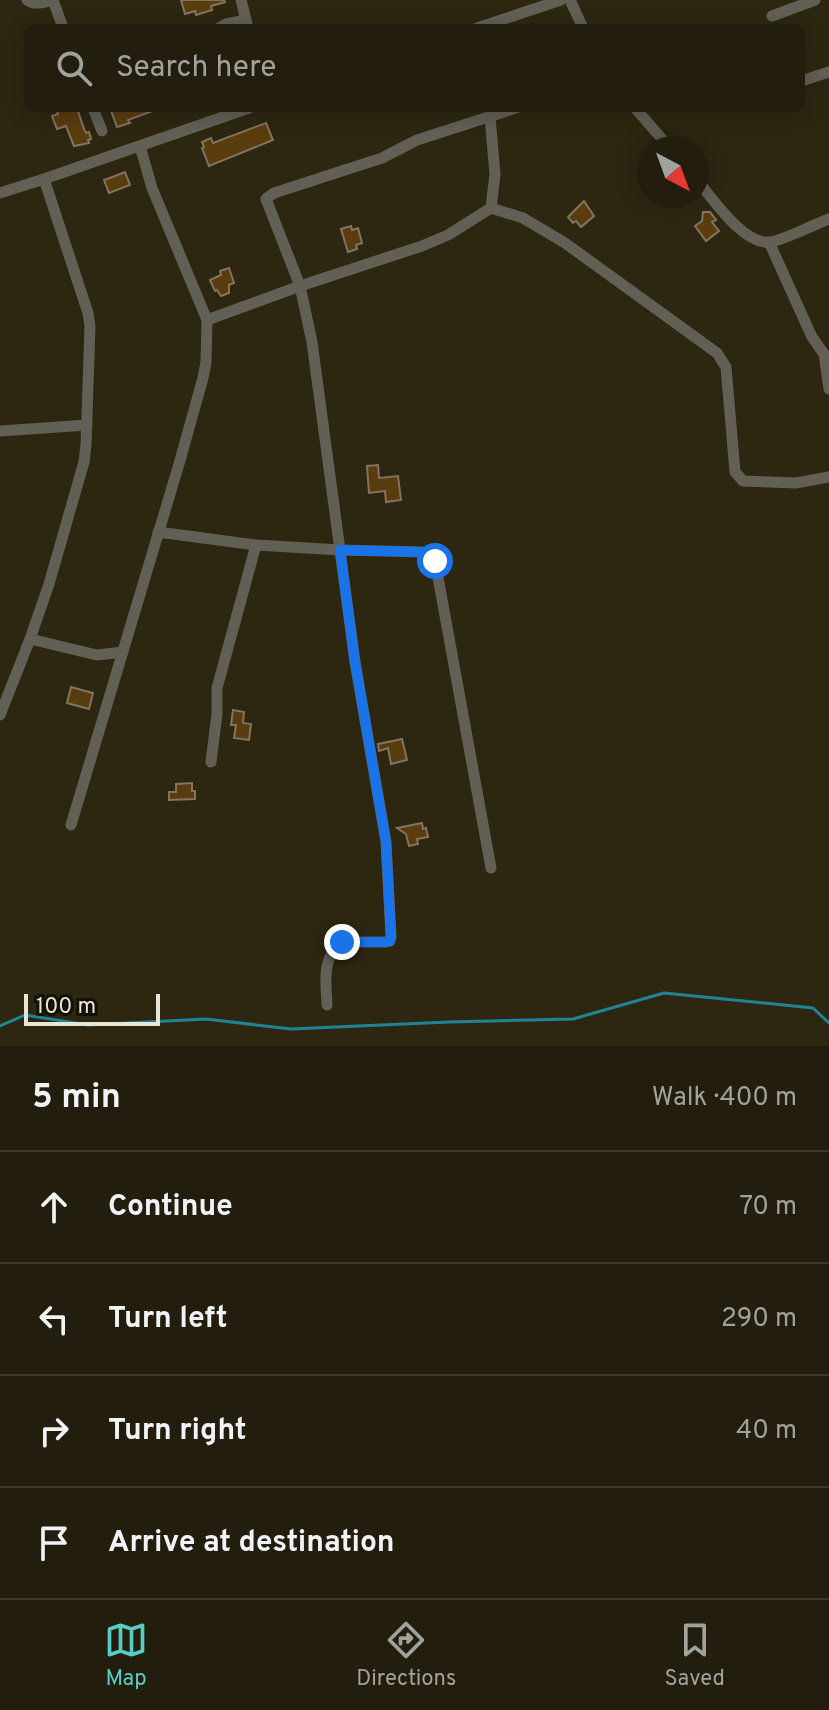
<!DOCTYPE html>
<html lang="en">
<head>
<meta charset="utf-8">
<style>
	body { margin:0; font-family:Overpass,sans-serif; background:#2e2a1b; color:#f1f3f6 }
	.compass { position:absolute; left:637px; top:136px; width:72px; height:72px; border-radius:50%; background:#221d0d; box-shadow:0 4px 20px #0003; rotate:139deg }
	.scale { position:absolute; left:24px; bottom:20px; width:136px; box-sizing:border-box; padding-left:8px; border:4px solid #e8e4d7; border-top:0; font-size:22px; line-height:28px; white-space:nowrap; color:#e8e4d7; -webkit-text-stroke:6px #121007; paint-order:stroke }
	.stop { position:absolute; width:24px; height:24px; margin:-18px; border:6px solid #1a73e8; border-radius:50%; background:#fff }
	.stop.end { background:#1a73e8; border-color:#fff; box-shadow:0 2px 8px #0008 }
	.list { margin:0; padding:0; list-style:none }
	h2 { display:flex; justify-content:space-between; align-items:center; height:104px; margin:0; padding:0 32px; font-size:34px }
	h2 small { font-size:26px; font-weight:400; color:#a2a29d }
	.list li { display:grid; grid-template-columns:52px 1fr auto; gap:24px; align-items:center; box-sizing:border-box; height:112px; padding:0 32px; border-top:2px solid #3f3b2e }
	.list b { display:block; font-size:30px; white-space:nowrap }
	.list em { font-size:26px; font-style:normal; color:#a2a29d }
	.icon { flex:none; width:44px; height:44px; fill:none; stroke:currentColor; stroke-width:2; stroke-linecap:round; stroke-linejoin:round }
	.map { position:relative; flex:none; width:829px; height:1046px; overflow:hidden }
	.search { position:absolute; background:#221d0d; box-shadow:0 4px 20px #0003; left:24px; right:24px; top:24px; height:88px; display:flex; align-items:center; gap:20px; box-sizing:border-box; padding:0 28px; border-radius:12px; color:#a2a29d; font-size:30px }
	.sheet { height:552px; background:#221d0d }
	nav { display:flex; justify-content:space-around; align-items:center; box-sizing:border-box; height:112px; border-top:2px solid #3f3b2e; background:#221d0d; font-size:22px; color:#a2a29d }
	nav a { display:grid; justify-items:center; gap:4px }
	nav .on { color:#55cec5 }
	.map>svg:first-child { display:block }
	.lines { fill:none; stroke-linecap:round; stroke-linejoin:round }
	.stream { stroke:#1f8594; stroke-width:3 }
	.building { fill:#5a3d0f; stroke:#83735f; stroke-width:2 }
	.minor { stroke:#625f55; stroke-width:11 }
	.route { stroke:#1a73e8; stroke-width:10 }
</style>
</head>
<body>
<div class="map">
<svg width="829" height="1046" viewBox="0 0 829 1046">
	<rect width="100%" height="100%" fill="#2d2711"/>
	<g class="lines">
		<path class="stream" d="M0 1026 25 1015 88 1025 206 1019 291 1029 449 1022 573 1019 664 993 813 1008 829 1023"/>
	</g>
	<g class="building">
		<path d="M181 0H224L225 2 211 6 212 10 196 15 195 11 185 14Z"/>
		<path d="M56 108H77L84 129 86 133 89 132 91 139 88 140 89 143 74 146 66 126 57 129 52 116 58 114Z"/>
		<path d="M110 108H158V109L128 120 130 123 117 127Z"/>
		<path d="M266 123 273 140 209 166 202 148 204 147 202 142 211 138 213 143Z"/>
		<path d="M125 172 130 185 109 193 104 180Z"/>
		<path d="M584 201 594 216 581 227 576 221 573 223 568 217Z"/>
		<path d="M703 212H710L716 220 712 222 719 231 706 241 695 226 702 221Z"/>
		<path d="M351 226 352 230 358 228 362 243 356 245 357 249 348 252 341 229Z"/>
		<path d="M229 268 234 283 229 285V293L221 296 217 290 215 291 210 280 221 275 220 271Z"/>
		<path d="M378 465 379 478 398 476 401 500 386 502 385 491 369 493 367 466Z"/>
		<path d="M71 687 93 693 89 709 67 703Z"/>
		<path d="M233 710 244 712 243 723 251 724 249 740 234 738 236 725H231Z"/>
		<path d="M402 739 407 760 391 764 388 748 379 751 378 744Z"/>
		<path d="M192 783V791H195V799L169 800V792H176V784Z"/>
		<path d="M422 823 423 829 426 828 428 837 417 839 418 844 409 846 406 834 397 828Z"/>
	</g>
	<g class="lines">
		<g class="minor">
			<path d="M27 0C35 5 43 3 53 0"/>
			<path d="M53 0 63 28"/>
			<path d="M241 0 248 28"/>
			<path d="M570 0 583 28"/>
			<path d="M772 16 815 0"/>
			<path d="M219 28 226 24 246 20"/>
			<path d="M477 28 561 0"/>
			<path d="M801 81 829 72"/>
			<path d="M93 108 102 131"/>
			<path d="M635 108 670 148"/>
			<path d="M490 117 495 174 491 208"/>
			<path d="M697 180C713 199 744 246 771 242 786 239 813 225 829 219"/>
			<path d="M0 193 44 179 249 108"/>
			<path d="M769 242 812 337 824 354 829 389"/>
			<path d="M207 320 300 286 422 246 448 235 491 208 523 218 565 243 717 353 726 367 735 472 743 481 796 483 829 477"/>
			<path d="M0 431 87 425"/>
			<path d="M158 532 256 545 340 550 422 552 429 554 435 561 491 868"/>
			<path d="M30 639 97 655 123 652"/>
			<path d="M0 715 30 639 49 584 84 462 86 445 90 326 88 313 44 179"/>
			<path d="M211 762 217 714V688L256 545"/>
			<path d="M71 825 179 464 203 378 206 362 207 320 152 188 140 146"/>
			<path d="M327 1005C326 982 321 958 342 942H386L390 941 391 937 386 842 355 662 312 342 300 286 266 199 274 193 382 158 417 140 516 108"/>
		</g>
	</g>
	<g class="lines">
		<path class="route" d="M342 942H386L390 941 391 937 386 842 355 662 340 550 422 552 429 554 435 561"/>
	</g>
</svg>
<svg class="compass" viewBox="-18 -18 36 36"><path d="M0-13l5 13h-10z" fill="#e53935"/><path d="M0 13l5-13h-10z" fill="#a2a29d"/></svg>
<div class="scale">100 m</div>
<div class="stop" style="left:435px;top:561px"></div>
<div class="stop end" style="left:342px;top:942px"></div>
<div class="search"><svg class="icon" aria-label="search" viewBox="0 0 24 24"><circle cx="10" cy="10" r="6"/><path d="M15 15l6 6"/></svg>Search here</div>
</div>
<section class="sheet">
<h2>5 min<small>Walk · 400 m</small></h2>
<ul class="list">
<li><svg class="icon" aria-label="ahead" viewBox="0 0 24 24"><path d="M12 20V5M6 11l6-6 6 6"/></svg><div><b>Continue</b></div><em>70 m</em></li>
<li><svg class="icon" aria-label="left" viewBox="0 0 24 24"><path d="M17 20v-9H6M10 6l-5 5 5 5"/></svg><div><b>Turn left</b></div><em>290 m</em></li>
<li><svg class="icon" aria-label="right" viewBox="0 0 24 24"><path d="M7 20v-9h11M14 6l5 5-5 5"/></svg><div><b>Turn right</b></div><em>40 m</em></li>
<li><svg class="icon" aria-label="arrive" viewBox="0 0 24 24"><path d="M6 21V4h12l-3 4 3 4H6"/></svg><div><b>Arrive at destination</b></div></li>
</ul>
</section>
<nav>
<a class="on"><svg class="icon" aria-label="map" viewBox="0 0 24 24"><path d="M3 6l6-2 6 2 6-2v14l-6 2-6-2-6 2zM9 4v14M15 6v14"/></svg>Map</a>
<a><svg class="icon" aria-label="directions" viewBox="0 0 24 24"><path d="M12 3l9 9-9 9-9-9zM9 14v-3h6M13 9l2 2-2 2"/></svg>Directions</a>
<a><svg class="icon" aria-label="saved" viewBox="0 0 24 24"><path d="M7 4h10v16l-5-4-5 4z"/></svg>Saved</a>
</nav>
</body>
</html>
